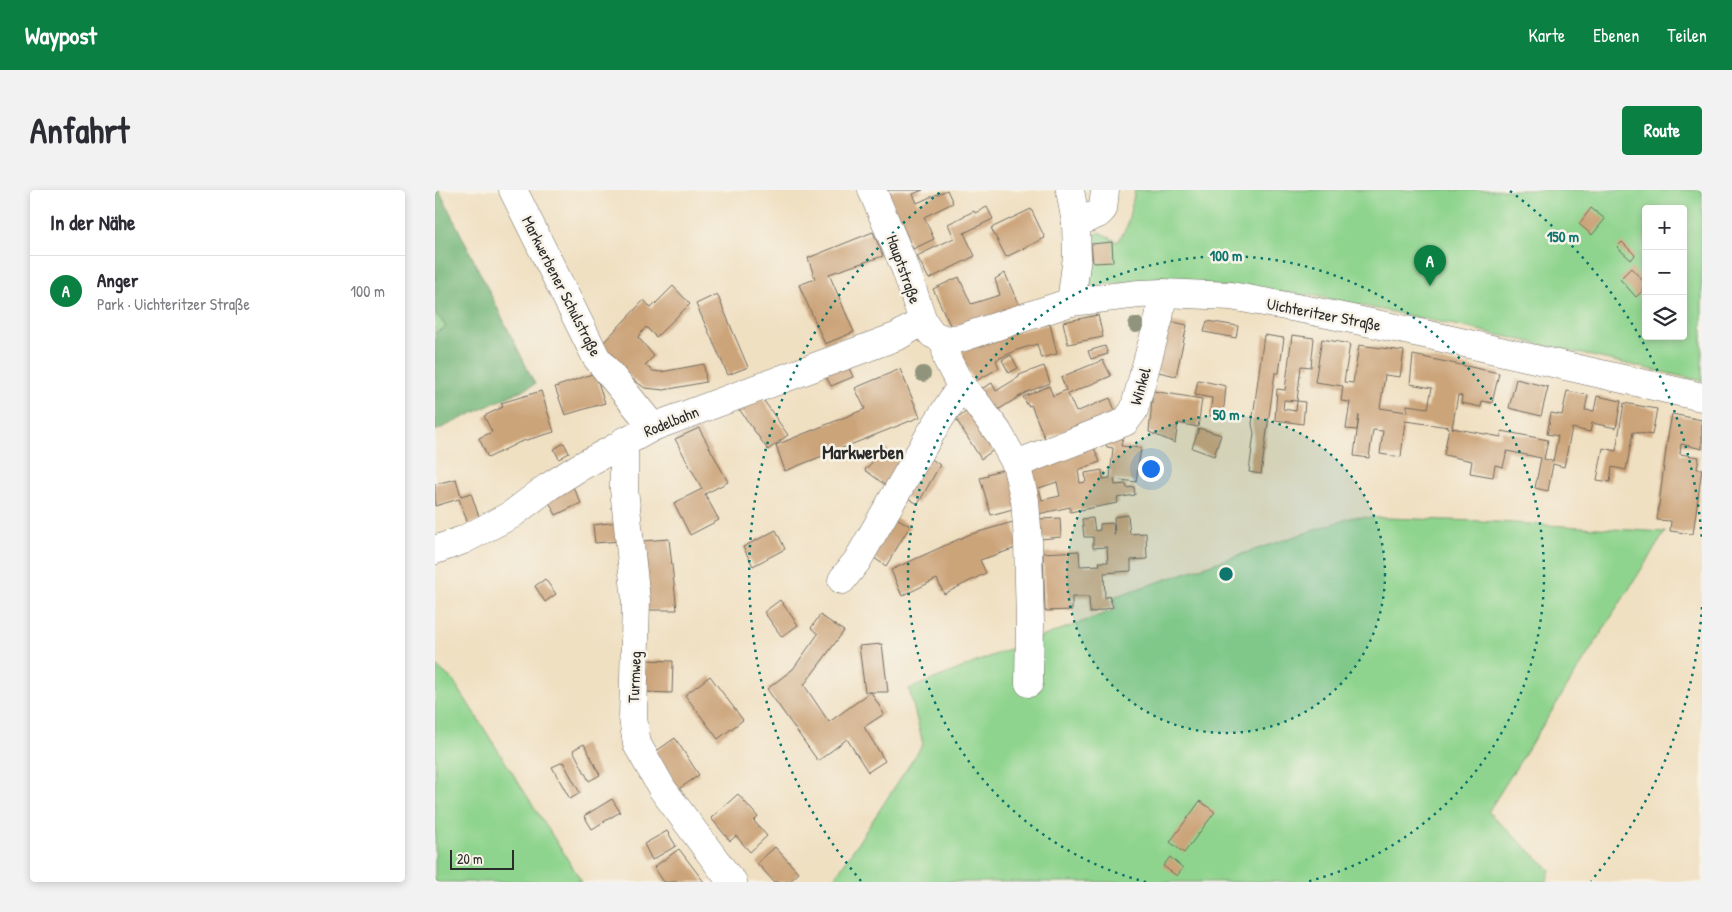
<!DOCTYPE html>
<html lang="de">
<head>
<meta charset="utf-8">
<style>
	body { margin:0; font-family:"Patrick Hand",sans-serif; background:#f2f2f3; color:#2b2b33 }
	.controls { position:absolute; right:15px; top:15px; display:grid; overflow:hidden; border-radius:5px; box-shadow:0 2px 8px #0003 }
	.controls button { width:45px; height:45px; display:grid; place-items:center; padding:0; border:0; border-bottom:1px solid #e1e1e2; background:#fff; color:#2b2b33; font:25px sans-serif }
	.scale { position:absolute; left:15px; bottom:12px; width:64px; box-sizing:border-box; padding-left:5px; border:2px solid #2b2b2b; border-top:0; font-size:14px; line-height:18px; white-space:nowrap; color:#2b2b2b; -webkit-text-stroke:4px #f7f3e8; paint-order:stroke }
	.you { position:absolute; left:715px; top:278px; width:18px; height:18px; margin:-12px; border:4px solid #fff; border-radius:50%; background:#1a73e8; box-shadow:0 0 0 8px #1a73e833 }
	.badge { display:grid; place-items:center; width:32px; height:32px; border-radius:50%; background:#0b8043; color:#fff; font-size:16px; font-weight:700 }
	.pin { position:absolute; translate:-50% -41px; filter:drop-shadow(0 1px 2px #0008) }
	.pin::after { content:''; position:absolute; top:26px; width:18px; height:15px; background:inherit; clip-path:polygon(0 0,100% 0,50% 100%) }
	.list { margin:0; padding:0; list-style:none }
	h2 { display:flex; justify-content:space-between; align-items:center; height:65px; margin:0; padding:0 20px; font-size:21px }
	h2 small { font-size:16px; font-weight:400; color:#7c7c81 }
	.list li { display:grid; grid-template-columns:32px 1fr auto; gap:15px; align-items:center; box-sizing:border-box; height:70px; padding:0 20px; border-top:1px solid #e1e1e2 }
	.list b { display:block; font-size:19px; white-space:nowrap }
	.list p { margin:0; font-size:16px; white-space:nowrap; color:#7c7c81 }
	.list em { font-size:16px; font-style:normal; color:#7c7c81 }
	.icon { flex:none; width:28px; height:28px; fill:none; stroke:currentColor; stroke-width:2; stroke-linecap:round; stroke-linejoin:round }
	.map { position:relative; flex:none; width:1267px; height:692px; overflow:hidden; border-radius:5px }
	header { display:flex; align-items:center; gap:30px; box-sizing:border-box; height:70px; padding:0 25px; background:#0b8043; color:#fff }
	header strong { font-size:24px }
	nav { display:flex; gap:28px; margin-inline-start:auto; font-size:18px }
	.intro { display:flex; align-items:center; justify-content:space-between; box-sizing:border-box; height:120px; padding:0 30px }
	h1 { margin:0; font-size:35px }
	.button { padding:12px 22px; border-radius:5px; background:#0b8043; color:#fff; font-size:18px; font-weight:700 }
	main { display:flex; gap:30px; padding:0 30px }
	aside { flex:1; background:#fff; border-radius:5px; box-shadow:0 2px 8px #0003 }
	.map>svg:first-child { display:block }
	.green { fill:#8fd48e; stroke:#5d805c; fill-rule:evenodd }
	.forest { fill:#73b679; stroke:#4f7052 }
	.building { fill:#cca47a; fill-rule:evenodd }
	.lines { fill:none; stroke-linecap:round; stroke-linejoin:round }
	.minor-casing { stroke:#706a60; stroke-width:29 }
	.major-casing { stroke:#706a60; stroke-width:29 }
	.minor { stroke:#fff; stroke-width:28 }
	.major { stroke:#fff; stroke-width:28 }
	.tree { fill:#91947d }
	.ring { fill:none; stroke:#0f766e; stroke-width:2.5; stroke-dasharray:2.5 5 }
	.labels { text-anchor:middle; stroke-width:5; stroke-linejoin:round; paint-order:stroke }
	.street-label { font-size:16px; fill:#2b2b2b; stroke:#f7f3e8 }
	.quarter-label { font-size:19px; font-weight:bold; fill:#2b2b2b; stroke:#f7f3e8 }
	.centre { fill:#0f766e; stroke:#f7f3e8; stroke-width:2.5 }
	.ring-label { font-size:15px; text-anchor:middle; font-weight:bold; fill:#0f766e; stroke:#f7f3e8; stroke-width:5; stroke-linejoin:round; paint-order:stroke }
</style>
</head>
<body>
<header>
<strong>Waypost</strong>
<nav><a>Karte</a><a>Ebenen</a><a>Teilen</a></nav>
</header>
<div class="intro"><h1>Anfahrt</h1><a class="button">Route</a></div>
<main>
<aside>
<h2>In der Nähe<small></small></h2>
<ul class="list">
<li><span class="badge">A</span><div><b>Anger</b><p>Park · Uichteritzer Straße</p></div><em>100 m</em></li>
</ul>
</aside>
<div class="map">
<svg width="1267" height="692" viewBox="0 0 1267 692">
	<rect width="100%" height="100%" fill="#f7f3e8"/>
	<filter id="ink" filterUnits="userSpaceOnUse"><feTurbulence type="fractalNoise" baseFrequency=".02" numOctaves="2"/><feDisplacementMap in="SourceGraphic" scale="10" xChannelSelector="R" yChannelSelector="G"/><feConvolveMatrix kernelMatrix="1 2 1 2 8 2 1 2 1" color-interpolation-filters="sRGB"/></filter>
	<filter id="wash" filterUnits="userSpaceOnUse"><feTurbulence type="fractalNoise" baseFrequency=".0096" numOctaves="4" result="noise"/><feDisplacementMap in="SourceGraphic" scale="20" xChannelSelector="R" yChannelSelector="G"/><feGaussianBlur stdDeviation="1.12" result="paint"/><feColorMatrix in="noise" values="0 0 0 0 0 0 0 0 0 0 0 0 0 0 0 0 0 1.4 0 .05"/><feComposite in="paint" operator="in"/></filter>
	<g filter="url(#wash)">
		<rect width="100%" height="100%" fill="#f0e0c2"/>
		<g class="green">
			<path d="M700 0H1267V191L1029 137 880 106 726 90 652 96 651 54 664 42 683 52 692 36ZM1211 19H1248V146H1211Z"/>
			<path d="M0 122 11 137 0 143Z"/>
			<path d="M918 327 1044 331 1230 342 1053 622 1115 680 1111 692H397L488 554 474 499 574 459 682 419 678 407Z"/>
			<path d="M0 475 18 490 147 692H0Z"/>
		</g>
		<path class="forest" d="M0 0H4L100 194 0 241V143L11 137 0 122Z"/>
		<g id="blocks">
			<g class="building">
				<path d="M451 0H488L478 4 482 13 512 0 518 13 489 27 499 49 478 59Z"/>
				<path d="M552 17 558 29 529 43 540 66 494 89 482 66 519 48 513 34 539 21 540 23Z"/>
				<path d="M1156 18 1170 29 1157 45 1144 34Z"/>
				<path d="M596 19 610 48 571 67 556 38Z"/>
				<path d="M438 42 448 66 394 84 419 142 390 154 364 95 380 89 373 68Z"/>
				<path d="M677 52 678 72 658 73 656 54Z"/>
				<path d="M1187 52 1200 65 1196 70 1182 57Z"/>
				<path d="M1196 78 1211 94V98L1201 107 1185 89Z"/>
				<path d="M570 83 585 118 516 137 498 99 524 87 536 114 565 105 560 89Z"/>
				<path d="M238 96 255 114 221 147 211 137 203 147 219 166 210 175 218 181 226 182 269 174 271 192 229 200 210 198 197 189 167 154 209 110 216 118Z"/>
				<path d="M282 104 313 177 293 185 261 114Z"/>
				<path d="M663 125 668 147 633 154 628 132Z"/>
				<path d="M730 130 752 135 741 186 719 181Z"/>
				<path d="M772 131 803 136 801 148 769 142Z"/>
				<path d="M615 134 622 164 606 168 602 154 582 160 561 170 564 178 539 192 525 163 560 145 577 143Z"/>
				<path d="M829 145 849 148 844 183H840L826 284 814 282 819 243 817 234Z"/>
				<path d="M857 145 879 148 876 177 866 176 862 211 849 210 848 219 861 221 862 211 870 212 868 234 840 230 842 199 850 200Z"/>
				<path d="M887 149 915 154 909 192 918 193 924 155 969 161 965 187 950 185 945 218 972 222V215L993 218 997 198 975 194 978 165 1064 183 1057 213 1047 211 1046 217 1026 213 1027 206 1023 205 1017 238 1066 247 1067 241 1113 250 1109 269 1118 271 1123 246 1112 244 1116 223 1127 225 1132 201 1153 205 1150 220 1159 221 1162 206 1186 211 1181 238 1157 233 1155 242 1137 238 1129 277 1118 274 1113 301 1100 298 1106 268 1072 261 1068 277 1060 275 1058 287 1035 283 1037 271 1009 265 1014 237 970 231 966 267 945 264 948 241 938 240 934 268 919 266 924 225 922 240 911 239 915 212 906 211 908 196 880 192Z"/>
				<path d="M670 156 673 164 656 169 653 161Z"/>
				<path d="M576 165 583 178 574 183 567 170Z"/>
				<path d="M668 170 676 186 633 204 641 222 675 208 682 225 648 239 646 234 610 249 596 215 593 216 588 207 614 196 618 206 631 200 626 187Z"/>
				<path d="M411 171 418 187 396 196 388 181Z"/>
				<path d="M609 176 615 193 590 203 558 223 544 200 557 193 561 201 584 187V185Z"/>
				<path d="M465 179 485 227 350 281 341 255 430 219 420 198Z"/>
				<path d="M160 183 170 213 130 225 120 197Z"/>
				<path d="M1081 189 1113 197 1106 226 1074 218Z"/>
				<path d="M763 190 791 196 788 227 775 226 777 208 760 205Z"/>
				<path d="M106 201 119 242 85 252 53 268 44 248 57 242 49 226 68 217 66 213Z"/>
				<path d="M718 201 767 209 763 237 743 233 740 253 714 242Z"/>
				<path d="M327 208 353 245 333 260 304 219Z"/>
				<path d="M1189 213 1222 219 1217 245 1198 242 1191 280 1177 277 1175 292 1162 290 1168 258 1181 261Z"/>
				<path d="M537 218 563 257 546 269 521 229Z"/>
				<path d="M1237 224 1267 230V259L1246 254 1245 264 1264 267 1262 279H1267L1258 344 1235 341 1236 331 1222 330 1232 252Z"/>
				<path d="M264 238 293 292 270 304 284 330 255 345 239 313 267 299 240 249Z"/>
				<path d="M764 238 786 245 779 266 757 258Z"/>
				<path d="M689 242 686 256 706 258 701 292 679 289 680 295 691 294 692 298 699 297 700 305 682 308 683 313 635 322V317L599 325 589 278 657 253 665 272 643 280 645 293 651 292 650 283 667 280 668 289 675 288 678 258 672 257 670 249ZM622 292 625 306 607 310 604 298Z"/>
				<path d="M129 253 134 263 124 269 119 259Z"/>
				<path d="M450 258 471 276 454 298 430 280Z"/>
				<path d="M491 265 505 275 483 314 469 306Z"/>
				<path d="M574 278 585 317 556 325 545 288 553 286 552 284Z"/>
				<path d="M21 289 26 306 36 303 45 330 33 334 24 309 0 316V294Z"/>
				<path d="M137 295 146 313 121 325 112 308Z"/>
				<path d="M693 325 695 344 711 343 712 369 696 370V381L669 383 670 408 674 406 678 417 655 423 654 407H637V420L610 421 608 363 644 361 645 376 665 375 664 372H673L672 357 658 358V347H649L647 329 658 328 660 341 665 340V334L678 333 679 345H680L679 327Z"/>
				<path d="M458 326 475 336 451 376 436 366Z"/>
				<path d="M625 328 626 347 606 349 605 329Z"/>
				<path d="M183 332 185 351 160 353 158 335Z"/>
				<path d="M578 332 584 357 545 370 551 383 509 404 502 389 467 406 456 380 533 345Z"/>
				<path d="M341 340 350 359 318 376 308 357Z"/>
				<path d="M234 349 242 420H212L207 351Z"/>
				<path d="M110 389 121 404 110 412 100 396Z"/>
				<path d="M345 410 363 435 347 447 329 422Z"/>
				<path d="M385 425 409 441 369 495 394 532 436 502 449 524 429 537 450 571 433 582 412 549 383 571 332 499 358 479 383 444 376 438Z"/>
				<path d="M447 454 453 502H430L424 456Z"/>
				<path d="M210 470 238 471 237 503 209 502Z"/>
				<path d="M275 486 308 530 283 549 250 505Z"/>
				<path d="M240 548 264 585 244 599 220 562Z"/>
				<path d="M149 554 165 585 154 591 138 560Z"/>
				<path d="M128 572 145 603 135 609 117 577Z"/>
				<path d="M303 604 323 627 319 631 332 646 315 662 301 646 295 651 276 628Z"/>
				<path d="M177 609 185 622 157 639 149 626Z"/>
				<path d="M765 611 780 622 749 663 735 652Z"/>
				<path d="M232 641 241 656 217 670 209 654Z"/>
				<path d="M340 657 364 683 354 692H339L322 673Z"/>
				<path d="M244 659 269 692H229L219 677Z"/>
				<path d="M735 667 748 678 742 686 728 676Z"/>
			</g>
		</g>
	</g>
	<g filter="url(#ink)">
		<use href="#blocks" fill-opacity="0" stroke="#706a60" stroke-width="1"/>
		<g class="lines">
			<g class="minor-casing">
				<g id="minor">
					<path d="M78 0 161 167 218 237"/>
					<path d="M635 0 641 33 642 67 636 112"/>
					<path d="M641 33 663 24 668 19 670 0"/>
					<path d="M510 150 512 169 526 196 540 211 563 242 581 274 590 310 593 351 595 432 594 493"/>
					<path d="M189 251V299L201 410 198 528 202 554 228 600 293 687 298 692"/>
					<path d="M581 274 690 232 699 220 724 128 728 103"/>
					<path d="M0 360 28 350 76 325 113 297 143 278 218 237 463 146 488 131"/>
					<path d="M407 390 422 371 497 241 526 196"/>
				</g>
			</g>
			<g class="major-casing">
				<path id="major" d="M437 0 471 80 488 131 497 144 510 150 526 148 636 112 704 104 728 103 796 106 878 121 999 146 1267 207"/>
			</g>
			<use href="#minor" class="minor"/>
			<use href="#major" class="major"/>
		</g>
		<g class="tree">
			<circle cx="701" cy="135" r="8"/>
			<circle cx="488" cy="184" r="8"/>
		</g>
	</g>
	<circle cx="791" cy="384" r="159" fill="#0f766e" fill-opacity=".12"/>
	<g class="ring">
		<circle cx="791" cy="384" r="159"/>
		<path d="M711 692A318 318 0 1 1 871 692"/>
		<path d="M1267 417A477 477 0 0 1 1156 691M426 691A477 477 0 0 1 507 1M1075 1A477 477 0 0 1 1267 351"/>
	</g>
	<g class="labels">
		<g class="street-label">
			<text transform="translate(469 79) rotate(70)" y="6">Hauptstraße</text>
			<text transform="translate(127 96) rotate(63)" y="6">Markwerbener Schulstraße</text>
			<text transform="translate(889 124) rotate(11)" y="6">Uichteritzer Straße</text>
			<text transform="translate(705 196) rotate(-74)" y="6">Winkel</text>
			<text transform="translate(236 231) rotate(-22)" y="6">Rodelbahn</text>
			<text transform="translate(199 487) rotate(-88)" y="6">Turmweg</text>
		</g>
		<g class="quarter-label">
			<text x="428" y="269">Markwerben</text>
		</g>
	</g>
	<circle cx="791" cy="384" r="8" class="centre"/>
	<g class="ring-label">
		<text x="1128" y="52">150 m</text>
		<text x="791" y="71">100 m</text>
		<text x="791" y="230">50 m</text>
	</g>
</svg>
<div class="controls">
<button>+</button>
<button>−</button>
<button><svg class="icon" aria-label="layers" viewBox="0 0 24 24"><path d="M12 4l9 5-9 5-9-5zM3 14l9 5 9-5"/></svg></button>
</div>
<div class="scale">20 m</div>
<div class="you"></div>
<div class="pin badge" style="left:995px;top:96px">A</div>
</div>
</main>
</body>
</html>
